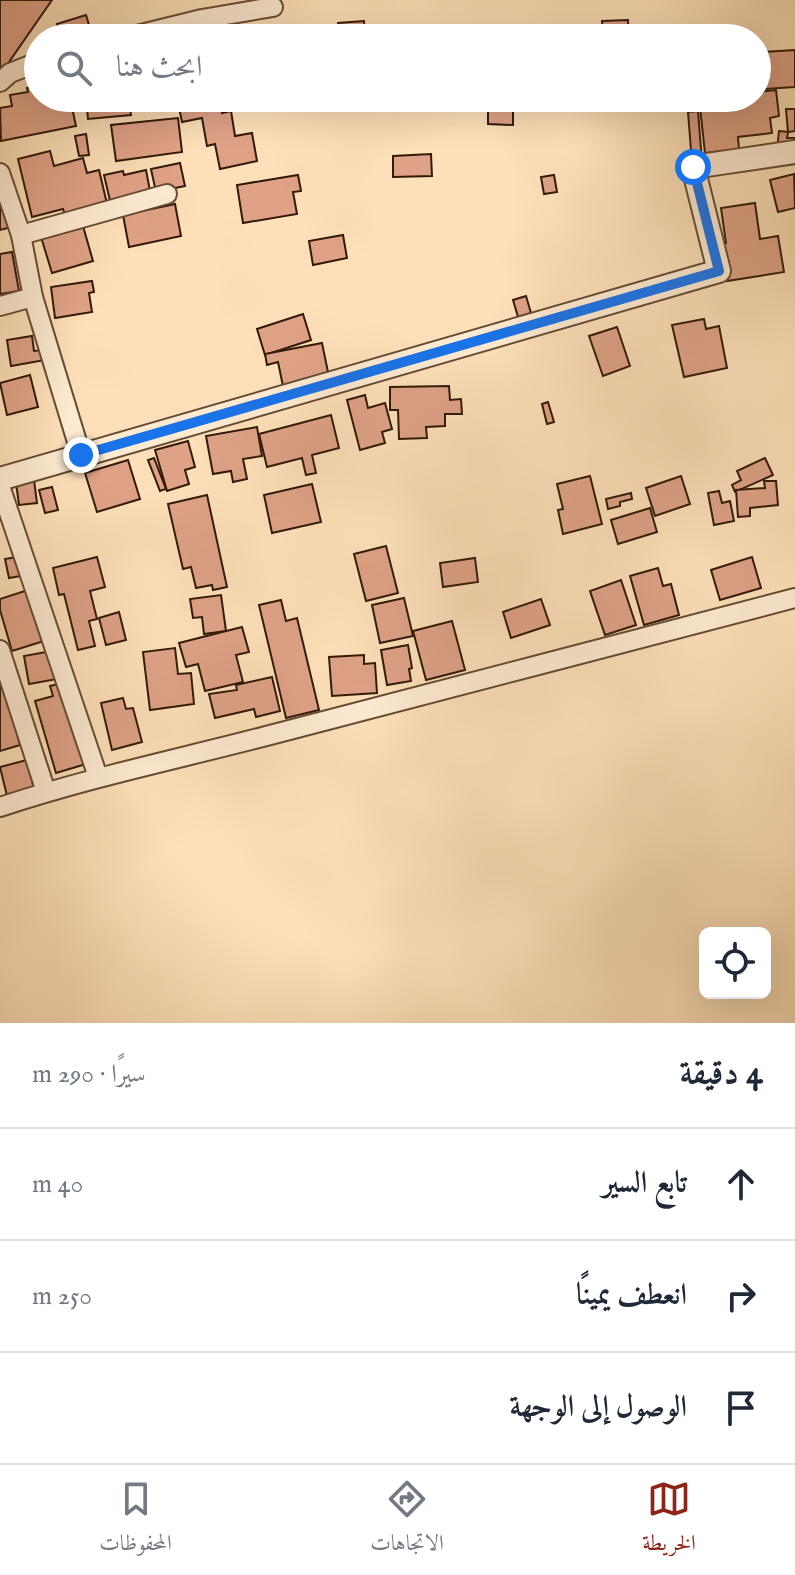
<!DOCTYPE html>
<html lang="ar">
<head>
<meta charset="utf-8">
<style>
	body { margin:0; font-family:"IM FELL English",Amiri,serif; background:#f6f6f7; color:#1f2937; direction:rtl }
	.controls { position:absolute; right:24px; bottom:24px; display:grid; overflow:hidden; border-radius:12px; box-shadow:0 8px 32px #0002 }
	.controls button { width:72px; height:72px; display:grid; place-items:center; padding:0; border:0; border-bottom:2px solid #e0e1e3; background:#fff; color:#1f2937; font:40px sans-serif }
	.stop { position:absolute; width:24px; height:24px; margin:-18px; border:6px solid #1a73e8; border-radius:50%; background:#fff }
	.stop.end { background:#1a73e8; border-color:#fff; box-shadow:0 2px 8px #0008 }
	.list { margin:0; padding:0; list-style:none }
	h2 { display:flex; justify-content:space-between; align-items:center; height:104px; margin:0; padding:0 32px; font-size:34px }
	h2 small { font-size:26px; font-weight:400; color:#747a83 }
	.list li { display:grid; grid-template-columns:52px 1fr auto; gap:24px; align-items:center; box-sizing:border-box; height:112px; padding:0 32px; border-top:2px solid #e0e1e3 }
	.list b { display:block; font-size:30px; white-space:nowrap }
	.list em { font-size:26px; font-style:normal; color:#747a83 }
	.icon { flex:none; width:44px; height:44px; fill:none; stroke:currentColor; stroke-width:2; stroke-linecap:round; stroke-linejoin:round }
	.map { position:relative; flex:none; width:795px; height:1023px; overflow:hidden; direction:ltr }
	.search { position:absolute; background:#fff; box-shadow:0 8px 32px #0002; left:24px; right:24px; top:24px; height:88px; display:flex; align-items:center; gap:20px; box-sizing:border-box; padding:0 28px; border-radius:44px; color:#747a83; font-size:30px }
	.sheet { height:440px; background:#fff }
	nav { display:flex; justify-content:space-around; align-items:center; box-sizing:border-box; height:112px; border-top:2px solid #e0e1e3; background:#fff; font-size:22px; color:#747a83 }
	nav a { display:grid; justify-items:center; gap:4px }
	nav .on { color:#8f2418 }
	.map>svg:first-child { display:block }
	.building { fill:#dfa287; stroke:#321a06; stroke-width:2 }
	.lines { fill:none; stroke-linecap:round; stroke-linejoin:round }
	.minor-casing { stroke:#654c33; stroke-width:22 }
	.tertiary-casing { stroke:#654c33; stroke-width:26 }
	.minor { stroke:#feebd2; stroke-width:18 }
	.tertiary { stroke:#feebd2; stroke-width:22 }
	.route { stroke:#1a73e8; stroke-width:10 }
</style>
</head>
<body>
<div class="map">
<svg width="795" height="1023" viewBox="0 0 795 1023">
	<rect width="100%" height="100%" fill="#fde0b9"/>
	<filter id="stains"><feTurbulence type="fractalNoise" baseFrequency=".0025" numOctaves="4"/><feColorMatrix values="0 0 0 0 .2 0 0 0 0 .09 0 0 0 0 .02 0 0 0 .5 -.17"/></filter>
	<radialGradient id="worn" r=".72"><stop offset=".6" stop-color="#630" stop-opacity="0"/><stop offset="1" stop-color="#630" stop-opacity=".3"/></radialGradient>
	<g class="building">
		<path d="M0 0H52L0 75Z"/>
		<path d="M86 15 93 38H62L57 24Z"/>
		<path d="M628 20 629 38H603L602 21Z"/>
		<path d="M364 21 365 38H338V23Z"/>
		<path d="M331 28 332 38H302L301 29Z"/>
		<path d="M795 50V87L765 89 763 52Z"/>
		<path d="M38 86V98H70L76 126 1 141 0 108 12 106 10 95 28 92 27 88Z"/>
		<path d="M776 90 779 116 770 118 772 133 738 137 739 149 705 153 699 98H757V92Z"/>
		<path d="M86 98H165L129 101 131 115 88 119Z"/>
		<path d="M177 98H219L222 113 231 111 235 136 252 133 257 161 220 169 215 144 207 146 202 118 182 122Z"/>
		<path d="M488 103 513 104V125L488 124Z"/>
		<path d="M786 109H795V131L788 132Z"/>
		<path d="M698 111 702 162 692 163 688 112Z"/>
		<path d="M178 118 182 152 116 161 111 125Z"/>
		<path d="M779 131 788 132 787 138H795L794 152 777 150Z"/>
		<path d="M86 134 89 155 79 156 75 136Z"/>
		<path d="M50 151 54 166 83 158 87 173 99 170 108 208 66 218 63 209 32 217 18 159Z"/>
		<path d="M431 154 432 176 393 177V156Z"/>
		<path d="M180 163 185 186 156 192 151 169Z"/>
		<path d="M146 170 150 191 111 205 104 175 123 171 124 175Z"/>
		<path d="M794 174 795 208 778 212 770 180Z"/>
		<path d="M298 175 301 191 293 192 297 214 243 223 237 185Z"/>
		<path d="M554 175 557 192 544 194 541 177Z"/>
		<path d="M0 187 11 227 0 230Z"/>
		<path d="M755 203 760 239 778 236 784 272 727 281 722 243H726L721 208Z"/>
		<path d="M175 204 181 236 129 247 123 215Z"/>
		<path d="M83 226 93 261 52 273 41 237Z"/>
		<path d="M343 235 347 258 313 265 309 241Z"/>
		<path d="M12 252 19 291 0 294V254Z"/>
		<path d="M92 281 94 292 89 293 92 312 55 318 51 287Z"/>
		<path d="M526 296 531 313 518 317 513 300Z"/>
		<path d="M303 314 311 340 265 355 257 329Z"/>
		<path d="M704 319 706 329 719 326 727 368 684 377 672 325Z"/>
		<path d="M617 327 630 366 603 376 589 336Z"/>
		<path d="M32 336 34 351 43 350 45 360 11 366 7 340Z"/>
		<path d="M322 343 329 377 283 386 278 362 267 365 265 354Z"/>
		<path d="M30 375 38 407 7 415 0 383Z"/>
		<path d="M449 386 450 400 461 399 462 414H445V426L426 427 427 438 399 439 398 410H390V387Z"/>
		<path d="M365 395 368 408 385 403 392 429 382 432 385 443 360 450 347 400Z"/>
		<path d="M548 402 554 422 547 424 542 404Z"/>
		<path d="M331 415 339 448 312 455 316 473 306 475 302 458 267 467 259 434Z"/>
		<path d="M257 427 262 456 243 459 247 479 233 482 231 471 213 474 206 436Z"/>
		<path d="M188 441 195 467 185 470 189 484 167 491 155 450Z"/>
		<path d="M154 458 166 489 160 491 148 460Z"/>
		<path d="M765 458 773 475 735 492 732 485 741 480 737 471Z"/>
		<path d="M128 460 140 499 97 512 85 473Z"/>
		<path d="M590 476 602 524 563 534 558 510 563 509 557 484Z"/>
		<path d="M681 476 690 504 655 516 646 488Z"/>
		<path d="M34 480 37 503 19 505 16 483Z"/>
		<path d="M764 481H776L778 505 750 508V516L738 517 736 490 765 488Z"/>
		<path d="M312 484 321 522 272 533 264 495Z"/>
		<path d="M52 487 58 510 45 513 39 490Z"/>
		<path d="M719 491 722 503 730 501 734 521 714 525 708 493Z"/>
		<path d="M631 493 632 499 620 502V506L608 509 606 499Z"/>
		<path d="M207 495 227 587 213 590 212 585 196 588 191 567 183 569 168 504Z"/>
		<path d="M650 508 657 532 618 544 611 520Z"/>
		<path d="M386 546 398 593 366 601 354 554Z"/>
		<path d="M17 557 21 576 9 578 5 559Z"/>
		<path d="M97 557 105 587 90 591 97 619 89 621 95 646 78 650 64 594 59 595 53 568Z"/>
		<path d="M752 557 761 588 720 600 711 570Z"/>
		<path d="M475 558 478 582 443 587 440 563Z"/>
		<path d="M658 568 663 586 671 584 679 615 644 625 630 576Z"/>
		<path d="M621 580 636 625 605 635 590 591Z"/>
		<path d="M31 589 47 640 12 651 0 610V599Z"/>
		<path d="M221 595 226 631 204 634 202 617 193 618 190 599Z"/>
		<path d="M404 598 413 636 380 643 372 605Z"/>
		<path d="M541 599 550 625 511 638 503 612Z"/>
		<path d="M281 600 286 621 297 618 319 710 286 718 259 605Z"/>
		<path d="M119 612 126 640 106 645 99 618Z"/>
		<path d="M452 621 465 670 426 680 413 631Z"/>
		<path d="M242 627 249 652 236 655 243 682 205 691 198 664 186 667 179 643Z"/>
		<path d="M408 645 412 668 409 669 411 681 387 685 381 650Z"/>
		<path d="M175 648 178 674 191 673 194 704 150 710 143 652Z"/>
		<path d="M52 651 57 679 29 684 24 656Z"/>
		<path d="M364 655V664L375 663 377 693 332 696 329 657Z"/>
		<path d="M0 669 20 745 0 751Z"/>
		<path d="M272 677 280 711 256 717 254 709 215 718 209 694 237 690 236 685Z"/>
		<path d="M62 683 86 764 56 773 35 701 53 696 50 686Z"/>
		<path d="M123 698 126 709 133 708 142 742 112 750 101 703Z"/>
		<path d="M27 760 34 789 7 796 0 767Z"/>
	</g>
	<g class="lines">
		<g class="minor-casing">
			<g id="minor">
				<path d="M125 38 202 19 273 7"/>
				<path d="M0 82 10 73 38 62"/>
				<path d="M0 173 21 235 33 297 81 455"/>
				<path d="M21 235 167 194"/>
				<path d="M0 306 33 297"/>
				<path d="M0 486 98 777"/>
				<path d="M0 650 46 792"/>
				<path d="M0 807C90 777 183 758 274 734 448 689 621 643 795 598"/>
			</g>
		</g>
		<g class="tertiary-casing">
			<path id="tertiary" d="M0 479 719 271 693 167 795 152"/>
		</g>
		<use href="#minor" class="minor"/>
		<use href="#tertiary" class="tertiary"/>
	</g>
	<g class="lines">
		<path class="route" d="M81 455 719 271 693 167"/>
	</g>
	<rect width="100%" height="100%" filter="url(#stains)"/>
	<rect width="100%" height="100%" fill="url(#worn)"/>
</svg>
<div class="controls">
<button><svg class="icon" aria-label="locate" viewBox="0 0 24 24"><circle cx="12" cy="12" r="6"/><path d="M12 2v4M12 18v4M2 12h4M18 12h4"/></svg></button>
</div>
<div class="stop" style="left:693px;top:167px"></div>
<div class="stop end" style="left:81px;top:455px"></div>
<div class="search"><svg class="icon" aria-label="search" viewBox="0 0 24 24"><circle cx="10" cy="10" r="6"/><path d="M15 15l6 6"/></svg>ابحث هنا</div>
</div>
<section class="sheet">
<h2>4 دقيقة<small>سيرًا · 290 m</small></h2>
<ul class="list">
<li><svg class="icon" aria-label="ahead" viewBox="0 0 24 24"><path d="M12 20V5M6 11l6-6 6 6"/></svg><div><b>تابع السير</b></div><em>40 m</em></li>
<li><svg class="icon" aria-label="right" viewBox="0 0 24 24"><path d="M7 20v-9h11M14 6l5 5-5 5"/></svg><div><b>انعطف يمينًا</b></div><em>250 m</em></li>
<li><svg class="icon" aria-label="arrive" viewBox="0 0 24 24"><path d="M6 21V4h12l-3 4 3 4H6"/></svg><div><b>الوصول إلى الوجهة</b></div></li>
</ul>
</section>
<nav>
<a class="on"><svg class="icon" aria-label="map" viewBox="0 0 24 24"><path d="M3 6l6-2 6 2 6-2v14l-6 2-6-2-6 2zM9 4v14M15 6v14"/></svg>الخريطة</a>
<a><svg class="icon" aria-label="directions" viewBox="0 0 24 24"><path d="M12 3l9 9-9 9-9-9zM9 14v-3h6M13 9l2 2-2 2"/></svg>الاتجاهات</a>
<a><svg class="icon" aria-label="saved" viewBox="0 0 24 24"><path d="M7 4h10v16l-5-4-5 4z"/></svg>المحفوظات</a>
</nav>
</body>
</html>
